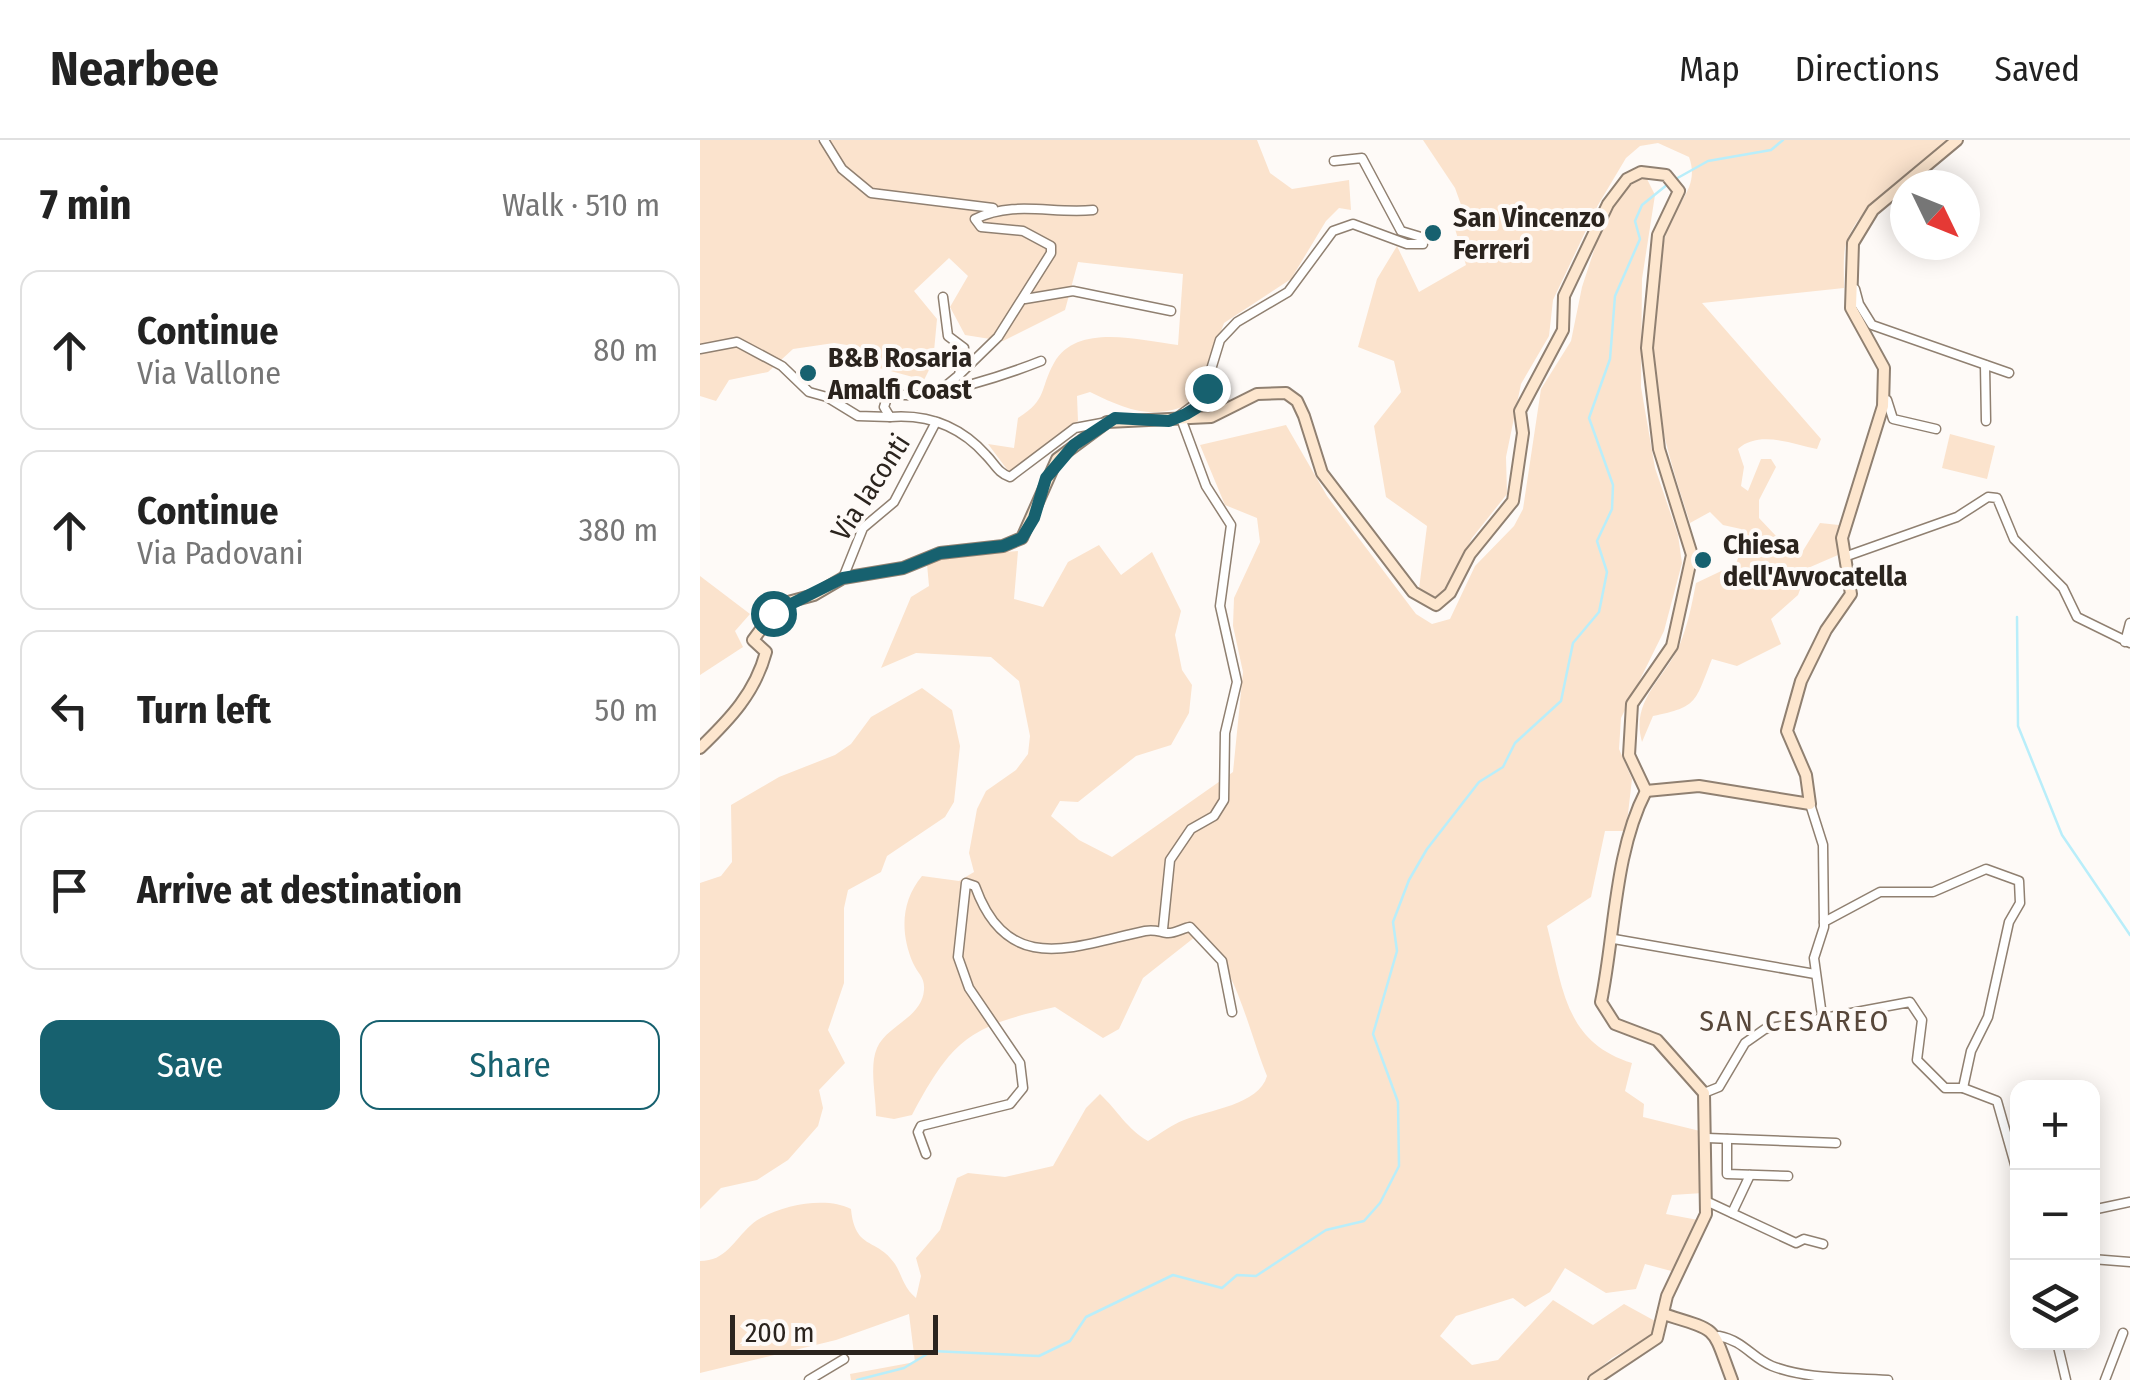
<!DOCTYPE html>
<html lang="en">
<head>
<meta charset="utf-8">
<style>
	body { margin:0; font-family:"Fira Sans Condensed",sans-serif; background:#f2f2f2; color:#222 }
	.controls { position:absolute; right:30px; bottom:30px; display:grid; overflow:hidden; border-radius:20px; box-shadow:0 5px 25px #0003 }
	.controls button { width:90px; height:90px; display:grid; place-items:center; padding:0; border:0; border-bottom:2px solid #e0e0e0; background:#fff; color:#222; font:50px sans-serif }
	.compass { position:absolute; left:1190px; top:30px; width:90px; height:90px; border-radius:50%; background:#fff; box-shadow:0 5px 25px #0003; rotate:133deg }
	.scale { position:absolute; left:30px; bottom:25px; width:208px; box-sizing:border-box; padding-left:10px; border:5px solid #2b241e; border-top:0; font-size:28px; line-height:35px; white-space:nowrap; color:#2b241e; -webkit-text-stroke:8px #fefaf7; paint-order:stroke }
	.stop { position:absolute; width:30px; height:30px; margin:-22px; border:8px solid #17616f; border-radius:50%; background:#fff }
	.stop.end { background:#17616f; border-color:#fff; box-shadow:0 2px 10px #0008 }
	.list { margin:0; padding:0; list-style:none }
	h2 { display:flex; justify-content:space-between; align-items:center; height:130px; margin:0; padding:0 40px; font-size:42px }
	h2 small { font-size:32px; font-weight:400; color:#767676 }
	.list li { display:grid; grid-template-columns:65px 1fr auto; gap:30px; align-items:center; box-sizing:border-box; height:160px; margin:0 20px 20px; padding:0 20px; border:2px solid #e0e0e0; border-radius:20px }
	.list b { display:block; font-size:38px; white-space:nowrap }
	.list p { margin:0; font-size:32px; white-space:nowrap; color:#767676 }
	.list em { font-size:32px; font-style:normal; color:#767676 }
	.actions { display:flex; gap:20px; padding:30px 40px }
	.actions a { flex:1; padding:22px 0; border:2px solid #17616f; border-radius:20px; text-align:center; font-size:35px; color:#17616f }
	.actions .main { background:#17616f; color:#fff }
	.icon { flex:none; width:55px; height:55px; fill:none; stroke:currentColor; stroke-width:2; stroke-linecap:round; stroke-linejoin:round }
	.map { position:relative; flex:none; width:1430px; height:1240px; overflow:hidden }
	header { display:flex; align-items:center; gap:60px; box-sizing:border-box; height:140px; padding:0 50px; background:#fff; border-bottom:2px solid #e0e0e0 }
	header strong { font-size:48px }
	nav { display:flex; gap:55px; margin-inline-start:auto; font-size:35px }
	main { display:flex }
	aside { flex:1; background:#fff }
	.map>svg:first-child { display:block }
	.green { fill:#fbe3cd }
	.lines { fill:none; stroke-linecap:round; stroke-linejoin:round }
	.stream { stroke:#b9eefa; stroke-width:2.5 }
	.street-casing { stroke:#908071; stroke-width:11 }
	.secondary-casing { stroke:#908071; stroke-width:14 }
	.street { stroke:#fff; stroke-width:8 }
	.secondary { stroke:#fde6ce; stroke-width:10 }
	.route { stroke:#17616f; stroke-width:12 }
	.poi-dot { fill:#17616f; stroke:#fefaf7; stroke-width:4 }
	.labels { text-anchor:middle; stroke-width:8; stroke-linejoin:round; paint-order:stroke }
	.poi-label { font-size:28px; font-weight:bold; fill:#2b241e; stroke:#fefaf7; text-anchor:start }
	.street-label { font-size:28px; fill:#2b241e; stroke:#fefaf7 }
	.neighbourhood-label { font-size:30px; letter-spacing:2.5px; fill:#57473a; stroke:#fefaf7 }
</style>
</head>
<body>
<header>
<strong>Nearbee</strong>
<nav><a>Map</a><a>Directions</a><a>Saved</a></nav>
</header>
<main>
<aside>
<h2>7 min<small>Walk · 510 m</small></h2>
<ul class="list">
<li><svg class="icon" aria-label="ahead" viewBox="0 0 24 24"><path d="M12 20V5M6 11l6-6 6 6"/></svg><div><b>Continue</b><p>Via Vallone</p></div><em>80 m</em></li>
<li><svg class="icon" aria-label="ahead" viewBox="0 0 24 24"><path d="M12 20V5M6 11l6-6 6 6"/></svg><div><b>Continue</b><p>Via Padovani</p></div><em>380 m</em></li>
<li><svg class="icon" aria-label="left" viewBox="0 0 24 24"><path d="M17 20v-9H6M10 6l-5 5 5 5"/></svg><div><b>Turn left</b></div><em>50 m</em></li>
<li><svg class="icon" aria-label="arrive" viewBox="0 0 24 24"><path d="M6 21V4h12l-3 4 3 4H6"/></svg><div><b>Arrive at destination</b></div></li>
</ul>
<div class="actions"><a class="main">Save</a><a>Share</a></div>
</aside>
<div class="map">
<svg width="1430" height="1240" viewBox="0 0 1430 1240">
	<rect width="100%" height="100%" fill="#fefaf7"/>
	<g class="green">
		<path d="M0 0H557L570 33 592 49 649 40 651 70 639 68 626 81 591 139 524 183 495 262C454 281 429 271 390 252L377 256 378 281 309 332 288 304 314 308 318 278C348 259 339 250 354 223 377 182 441 201 478 205L483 134 378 122 365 170 303 201 265 195 250 167 268 136 249 118 214 151 237 179 233 222 224 240 172 226 160 207 134 203 93 209 68 232 29 240 16 261 0 256Z"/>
		<path d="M723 0H1249C1217 34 1157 60 1145 108 1143 120 1144 135 1144 148L1002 163 1121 299 1117 309C1092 304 1059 290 1038 309L1044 327 1041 346 1048 351 1061 319H1071L1076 327 1059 360V378L1091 412 1101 414 1120 383 1139 385 1138 415 1108 428 1098 455 1071 479 1081 504 1037 526 1012 519C995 561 999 567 953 576L942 602C930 560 965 539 980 504 988 484 992 464 996 443L1036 424 1045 397 1041 389 1023 385 1010 372 990 383C970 320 948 254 954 187 957 155 957 118 968 88 977 62 1000 47 989 17L958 3 940 6 926 18 898 65 853 160 849 196 821 244 806 317 807 354 772 398 748 448 734 460 719 449 727 386 686 357 674 286 701 252 694 221 658 207 677 139 697 106 719 152 766 125 752 79 764 73 755 48Z"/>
		<path d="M937 38 947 39 955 55 942 139 941 247 955 328 978 395 982 423 964 491 921 578 919 609 932 639 926 691H905L891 757 847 786C863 847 864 902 932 923L925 951 944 964 943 977 1004 992 1003 1053 972 1055 966 1074 998 1080 975 1132 945 1124 936 1149 906 1153 865 1128 850 1152 825 1167 813 1158 756 1176 740 1196 772 1225 798 1220 853 1160 893 1185 924 1164 955 1181 951 1196 912 1218 886 1240H151L150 1234 215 1222 209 1174 136 1200 0 1233V1121C26 1121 33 1101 51 1085 73 1066 125 1055 151 1069 155 1111 177 1097 195 1124 203 1137 203 1147 216 1158L221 1136 216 1118 240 1090 257 1038 268 1033 305 1037 353 1026 386 968 400 954C418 971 427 989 448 1001 460 994 471 985 484 980 508 970 559 965 567 936 549 892 535 823 500 793L443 838 419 889 403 898 355 867C270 886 253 898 212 975L194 979 176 976C176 956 169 926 177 908 186 886 222 878 224 850 225 837 218 834 213 823 200 793 201 761 222 736L259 741 274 732 269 713 277 669 286 651 316 630 328 614 330 596 319 541 291 517 216 513 181 528 211 457 229 446 227 424 244 417 318 411 314 459 343 467 368 422 399 405 421 435 452 412 481 471 475 495 482 530 492 545 489 573 471 605 436 616 378 662 360 661 351 676 379 700 412 717 533 632 543 532 533 486 534 458 560 402 557 378 525 365 500 305 586 285 627 356 716 474 732 484 750 479 775 426 814 386 823 369 841 249 871 201 882 147 901 89 923 46Z"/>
		<path d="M1250 294 1295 306 1287 339 1242 328Z"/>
		<path d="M0 436 50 474 35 491 43 507 0 535Z"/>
		<path d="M222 548 252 570 260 606 254 662 245 677 187 716 181 732 148 750 144 768V843L128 890 145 923 119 950 123 968 118 986 88 1020 57 1040 21 1048 0 1069V743L21 736 32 722 31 665 79 637 135 615 151 604 171 577Z"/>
	</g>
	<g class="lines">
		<g class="stream">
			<path d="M974 40 1008 21 1071 10 1083 0"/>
			<path d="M1317 477 1318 586 1362 695 1430 795"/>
			<path d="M157 1240 204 1228 232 1211 339 1216 370 1201 386 1177 473 1135 522 1148 537 1135 556 1136 626 1090 664 1081 680 1063 699 1026 698 962 673 894 697 811 693 782 709 740 727 709 779 642 803 627 815 603 861 561 873 503 899 472 907 432 897 401 912 369 913 345 889 278 910 219 915 156 940 99 935 81 942 65 968 44"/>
		</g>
		<g class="street-casing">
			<g id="street">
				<path d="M124 0 142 29 171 53 293 68"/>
				<path d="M1155 149 1159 164 1172 185 1309 233"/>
				<path d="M325 159 373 151 471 171"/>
				<path d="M0 209 37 202 82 226 109 252 127 257 158 276 190 277"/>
				<path d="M341 221C303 236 267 247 226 255 213 257 200 252 187 258L184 267 190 277C228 274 261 287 286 315 295 324 298 333 310 337L375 288 407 282"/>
				<path d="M1285 225 1286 281"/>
				<path d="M259 235 298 197 351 113V106L323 91 281 87 275 79C314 60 351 74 393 70"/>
				<path d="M242 249 259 235 264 208 248 196 243 157"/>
				<path d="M1187 260 1193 279 1236 289"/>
				<path d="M479 276 502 259 520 200 537 182 588 152 633 91 653 84 707 104H723L721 97 701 91 662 18 634 21"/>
				<path d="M1147 416 1257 377 1288 357 1297 358 1314 399 1363 448 1377 477 1430 503"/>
				<path d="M143 438 163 388 194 362 236 282"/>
				<path d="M1425 502 1430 483"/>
				<path d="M1110 664 1123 705 1124 787 1114 818 1122 876"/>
				<path d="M1124 782 1180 752H1233L1286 729 1319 741 1320 763 1309 782 1288 877 1271 911 1263 948"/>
				<path d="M463 789 470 720 491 689 514 676 524 660 525 593 537 542 520 466 531 385 506 346 482 281"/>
				<path d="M914 799 1115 834"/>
				<path d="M1004 953 1019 947 1045 903 1065 889 1210 862 1222 880 1217 920 1245 948H1263L1297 961 1318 1035"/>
				<path d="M1007 998 1136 1003"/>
				<path d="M1027 999V1034L1088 1036"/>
				<path d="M226 1014 218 992 221 986 310 964 323 948 320 923 269 848 258 817 266 743 275 746C308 838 374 806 445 791 455 789 459 792 467 793 474 794 483 788 490 787L522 821 532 872"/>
				<path d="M1006 1061 1096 1103 1104 1099 1123 1104"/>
				<path d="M1392 1070 1430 1062"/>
				<path d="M1032 1073 1050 1035"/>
				<path d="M1392 1119 1430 1122"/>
				<path d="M1019 1196C1044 1201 1052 1218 1072 1226 1109 1240 1148 1237 1188 1240"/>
				<path d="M1357 1202 1366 1240"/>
				<path d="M109 1240 144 1219"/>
				<path d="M1405 1240 1423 1193"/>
			</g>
		</g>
		<g class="secondary-casing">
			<g id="secondary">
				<path d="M0 608C30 579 55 553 66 512L53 500 73 473 88 462 114 455 143 438 203 428 240 413 303 406 322 398 357 319 407 282 511 277 557 254 586 253 597 261 604 276 622 333 713 452 736 465 750 453 770 414 813 361 823 293 820 271 863 190 864 156 908 64 927 39 941 32 966 35 979 51 958 95 947 208 959 309 992 415 972 506 932 564 929 615 946 651"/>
				<path d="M946 651 999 646 1110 664 1106 635 1087 591 1101 541 1126 490 1151 454 1142 398 1183 266 1184 228 1151 168 1153 103 1173 70 1257 0"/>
				<path d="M963 1174C1021 1192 1011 1185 1032 1240"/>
				<path d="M894 1240 957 1198 967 1156 1006 1074 1004 953 957 900 915 884 901 862C915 794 914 713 946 651"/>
			</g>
		</g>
		<use href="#street" class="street"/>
		<use href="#secondary" class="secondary"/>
	</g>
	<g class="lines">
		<path class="route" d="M73 473 143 438 203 428 240 413 303 406 322 398 334 378 346 338 374 305 415 278 469 281 486 274 496 268 507 248"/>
	</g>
	<g class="poi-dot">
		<circle cx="733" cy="93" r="10"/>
		<circle cx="108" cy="233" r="10"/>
		<circle cx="1003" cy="420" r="10"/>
	</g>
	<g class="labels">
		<g class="poi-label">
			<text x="753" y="87">San Vincenzo<tspan x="753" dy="32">Ferreri</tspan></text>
			<text x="128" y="227">B&amp;B Rosaria<tspan x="128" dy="32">Amalfi Coast</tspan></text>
			<text x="1023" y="414">Chiesa<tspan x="1023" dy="32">dell'Avvocatella</tspan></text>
		</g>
		<g class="street-label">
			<text transform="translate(170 347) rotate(-57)" y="10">Via Iaconti</text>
		</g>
		<g class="neighbourhood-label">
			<text x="1095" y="891">SAN CESAREO</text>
		</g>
	</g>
</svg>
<div class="controls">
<button>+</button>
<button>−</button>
<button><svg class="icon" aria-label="layers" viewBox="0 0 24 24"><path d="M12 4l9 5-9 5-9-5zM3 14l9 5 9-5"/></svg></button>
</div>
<svg class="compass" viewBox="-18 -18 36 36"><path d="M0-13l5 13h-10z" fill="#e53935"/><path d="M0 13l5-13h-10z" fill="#767676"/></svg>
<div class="scale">200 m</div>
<div class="stop" style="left:73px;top:473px"></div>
<div class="stop end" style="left:507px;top:248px"></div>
</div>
</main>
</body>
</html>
